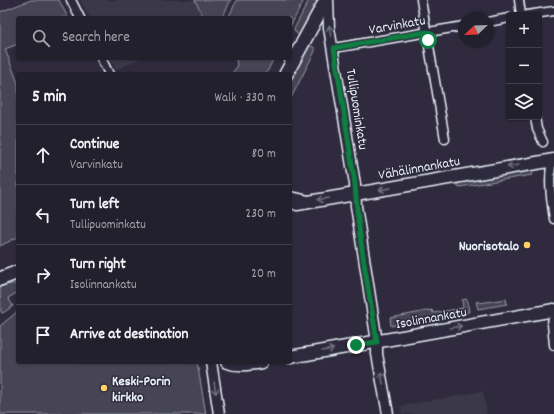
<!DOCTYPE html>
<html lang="en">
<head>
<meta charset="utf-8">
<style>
	body { margin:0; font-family:Dekko,sans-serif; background:#2f2d3a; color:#f1f3f6 }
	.controls { position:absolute; right:12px; top:12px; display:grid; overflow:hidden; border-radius:4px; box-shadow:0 1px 3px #0004 }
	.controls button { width:36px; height:36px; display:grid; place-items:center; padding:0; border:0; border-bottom:1px solid #403e4a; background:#23202e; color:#f1f3f6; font:20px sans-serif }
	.compass { position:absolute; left:458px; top:12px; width:36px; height:36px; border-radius:50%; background:#23202e; box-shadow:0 1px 3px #0004; rotate:247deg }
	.stop { position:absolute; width:12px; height:12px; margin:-9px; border:3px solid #0b8043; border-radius:50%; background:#fff }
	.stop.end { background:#0b8043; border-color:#fff; box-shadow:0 1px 4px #0008 }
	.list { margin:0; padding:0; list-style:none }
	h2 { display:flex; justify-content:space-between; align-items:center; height:52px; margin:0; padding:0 16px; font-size:17px }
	h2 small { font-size:13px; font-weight:400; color:#a3a3aa }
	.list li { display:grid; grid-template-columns:26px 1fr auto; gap:12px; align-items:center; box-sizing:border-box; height:60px; padding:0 16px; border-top:1px solid #403e4a }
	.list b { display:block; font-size:15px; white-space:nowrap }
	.list p { margin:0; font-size:13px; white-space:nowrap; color:#a3a3aa }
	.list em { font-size:13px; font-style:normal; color:#a3a3aa }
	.icon { flex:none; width:22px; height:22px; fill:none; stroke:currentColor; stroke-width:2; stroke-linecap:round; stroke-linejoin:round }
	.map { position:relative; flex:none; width:554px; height:414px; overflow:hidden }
	.search { position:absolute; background:#23202e; box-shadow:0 1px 3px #0004; left:16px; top:16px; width:276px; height:44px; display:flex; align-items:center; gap:10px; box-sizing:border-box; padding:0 14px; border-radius:4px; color:#a3a3aa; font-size:15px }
	.panel { position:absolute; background:#23202e; box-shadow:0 1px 3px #0004; left:16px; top:72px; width:276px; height:292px; border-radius:4px }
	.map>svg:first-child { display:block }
	.built { fill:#3b3749 }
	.green { fill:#464455; stroke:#979aa6 }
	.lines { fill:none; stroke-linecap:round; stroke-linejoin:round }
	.minor-casing { stroke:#e8f1f8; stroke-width:11 }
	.tertiary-casing { stroke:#e8f1f8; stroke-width:13 }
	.secondary-casing { stroke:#e8f1f8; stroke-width:15 }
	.primary-casing { stroke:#e8f1f8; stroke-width:16 }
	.minor { stroke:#2f2a3d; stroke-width:8 }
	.tertiary { stroke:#2f2a3d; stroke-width:10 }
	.secondary { stroke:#2f2a3d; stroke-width:12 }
	.primary { stroke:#2f2a3d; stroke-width:13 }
	.oneway { stroke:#70707e }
	.route { stroke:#0b8043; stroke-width:5 }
	.poi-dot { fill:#ffd166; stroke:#2f2a3d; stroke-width:1.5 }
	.labels { text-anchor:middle; stroke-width:3; stroke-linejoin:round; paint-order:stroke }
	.street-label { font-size:14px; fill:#e8f1f8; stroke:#2f2a3d }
	.poi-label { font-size:14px; font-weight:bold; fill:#e8f1f8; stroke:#2f2a3d; text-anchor:end }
</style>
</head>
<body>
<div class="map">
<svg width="554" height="414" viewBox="0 0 554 414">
	<rect width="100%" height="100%" fill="#2f2a3d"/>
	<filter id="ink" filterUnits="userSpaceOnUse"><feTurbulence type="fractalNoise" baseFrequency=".025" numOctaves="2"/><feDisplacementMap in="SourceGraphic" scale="8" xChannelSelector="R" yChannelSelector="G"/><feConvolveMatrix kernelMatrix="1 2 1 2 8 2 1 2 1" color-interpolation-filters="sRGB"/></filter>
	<g filter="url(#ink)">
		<g class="built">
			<path d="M80 0H195L204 18H90Z"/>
			<path d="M110 58H141L116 70Z"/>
			<path d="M483 391 487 414H402L400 406Z"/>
		</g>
		<g class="green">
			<path d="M31 0H59L68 18H18V44L5 49 18 83V237L0 246V12Z"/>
			<path d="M195 0H231L222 18H204Z"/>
			<path d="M237 0H304L290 27V18H228Z"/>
			<path d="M309 0H319L301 35H299L295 32 294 29Z"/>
			<path d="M309 45 315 48V51L290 100V82Z"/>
			<path d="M236 58H274L266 74H231L237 67Z"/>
			<path d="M532 169 533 173 532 175 460 187 457 185 459 181Z"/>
			<path d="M18 283V292L8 298 13 306 3 313 1 312 0 286Z"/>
			<path d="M467 299 469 312 391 326 390 318 432 310 433 313 463 308 462 300Z"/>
			<path d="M506 299 507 304 478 309 476 302 478 301 479 303Z"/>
			<path d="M18 311V362H197L206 414H0V326Z"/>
		</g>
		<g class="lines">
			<g class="minor-casing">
				<g id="minor">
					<path d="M71 0 80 18"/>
					<path d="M421 0 445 139"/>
					<path d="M519 0 521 15"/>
					<path d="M527 15 554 11"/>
					<path d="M488 22 509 18"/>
					<path d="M334 48 464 26"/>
					<path d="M101 58 109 74"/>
					<path d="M535 117 537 129 543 142"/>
					<path d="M552 160C548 180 551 199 554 219"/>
					<path d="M554 309 552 324 554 345"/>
				</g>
			</g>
			<g class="tertiary-casing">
				<g id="tertiary">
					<path d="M328 0 329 28 355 184 356 206 377 342V354L388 414"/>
					<path d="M211 362 219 414"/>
				</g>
			</g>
			<g class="secondary-casing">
				<g id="secondary">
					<path d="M297 204 554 160"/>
					<path d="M290 357 554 310"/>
					<path d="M227 362C238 366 250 364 261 362"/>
				</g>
			</g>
			<g class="primary-casing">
				<g id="primary">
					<path d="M286 74 326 0"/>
					<path d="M290 200 293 199 306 202"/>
					<path d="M0 279 18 272"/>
				</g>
			</g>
			<use href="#minor" class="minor"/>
			<use href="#tertiary" class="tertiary"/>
			<use href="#secondary" class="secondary"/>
			<use href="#primary" class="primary"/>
		</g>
		<defs><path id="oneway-shaft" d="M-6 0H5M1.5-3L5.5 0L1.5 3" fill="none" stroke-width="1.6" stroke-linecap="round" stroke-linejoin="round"/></defs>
		<g class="oneway">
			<use href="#oneway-shaft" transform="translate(330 31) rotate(-100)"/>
			<use href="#oneway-shaft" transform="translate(513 166) rotate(171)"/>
			<use href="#oneway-shaft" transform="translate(385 189) rotate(170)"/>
			<use href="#oneway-shaft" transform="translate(323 199) rotate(171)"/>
			<use href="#oneway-shaft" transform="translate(456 327) rotate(-10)"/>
			<use href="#oneway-shaft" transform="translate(328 350) rotate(-10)"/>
			<use href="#oneway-shaft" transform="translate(382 378) rotate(-100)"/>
			<use href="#oneway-shaft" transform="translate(215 388) rotate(81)"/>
		</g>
	</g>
	<g class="lines" filter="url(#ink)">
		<path class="route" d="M356 345 377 342C369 290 358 237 355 184L334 48 427 32 428 40"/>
	</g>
	<g class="poi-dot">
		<circle cx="527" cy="245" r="4"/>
		<circle cx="104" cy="388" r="4"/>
	</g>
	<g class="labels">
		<g class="street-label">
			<text transform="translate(397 24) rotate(-10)" y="5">Varvinkatu</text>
			<text transform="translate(358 109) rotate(81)" y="5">Tullipuominkatu</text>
			<text transform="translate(419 167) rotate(-10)" y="5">Vähälinnankatu</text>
			<text transform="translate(431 317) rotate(-10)" y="5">Isolinnankatu</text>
		</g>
		<g class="poi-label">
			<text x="519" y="250">Nuorisotalo</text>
			<text x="112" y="385" text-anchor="start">Keski-Porin<tspan x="112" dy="16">kirkko</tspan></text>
		</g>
	</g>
</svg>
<div class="controls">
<button>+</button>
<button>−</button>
<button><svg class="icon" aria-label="layers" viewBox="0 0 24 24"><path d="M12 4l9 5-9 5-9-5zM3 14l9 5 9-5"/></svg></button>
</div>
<svg class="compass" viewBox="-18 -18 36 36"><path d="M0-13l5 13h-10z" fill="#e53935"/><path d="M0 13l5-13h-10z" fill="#a3a3aa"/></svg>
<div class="stop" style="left:428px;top:40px"></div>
<div class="stop end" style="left:356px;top:345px"></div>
<div class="search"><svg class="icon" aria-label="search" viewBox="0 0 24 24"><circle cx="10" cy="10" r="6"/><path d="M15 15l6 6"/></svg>Search here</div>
<section class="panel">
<h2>5 min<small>Walk · 330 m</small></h2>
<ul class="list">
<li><svg class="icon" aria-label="ahead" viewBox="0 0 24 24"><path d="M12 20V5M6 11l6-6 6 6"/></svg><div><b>Continue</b><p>Varvinkatu</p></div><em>80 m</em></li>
<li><svg class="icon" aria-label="left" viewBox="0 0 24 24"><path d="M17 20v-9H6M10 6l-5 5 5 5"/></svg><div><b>Turn left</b><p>Tullipuominkatu</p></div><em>230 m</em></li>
<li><svg class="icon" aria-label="right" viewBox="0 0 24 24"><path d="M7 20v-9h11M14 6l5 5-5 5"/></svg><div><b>Turn right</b><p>Isolinnankatu</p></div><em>20 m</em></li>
<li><svg class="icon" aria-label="arrive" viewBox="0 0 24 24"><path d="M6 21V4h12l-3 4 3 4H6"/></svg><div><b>Arrive at destination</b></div></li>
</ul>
</section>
</div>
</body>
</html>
